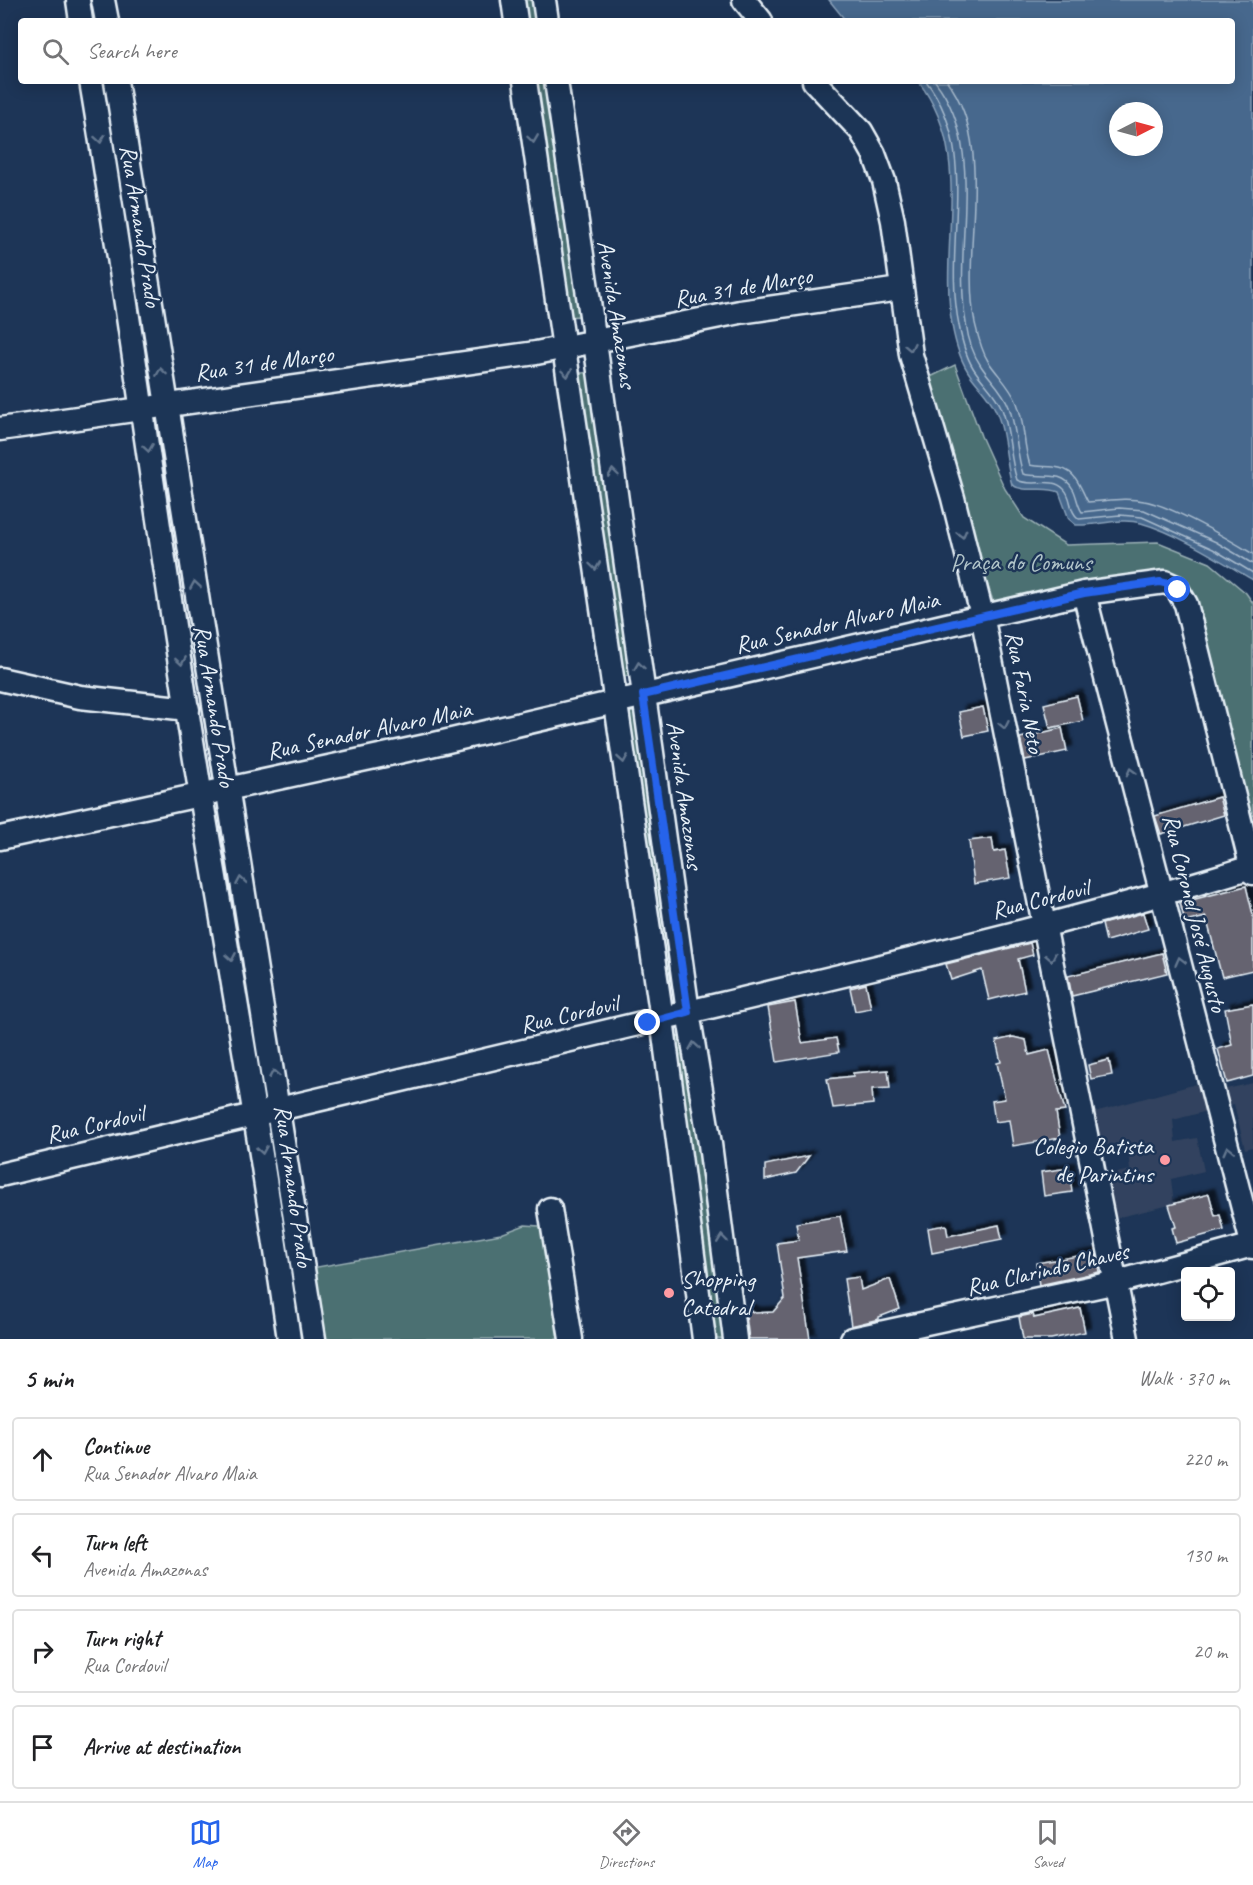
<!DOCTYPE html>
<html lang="en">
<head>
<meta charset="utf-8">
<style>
	body { margin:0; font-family:Caveat,sans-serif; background:#f2f2f2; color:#202124 }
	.controls { position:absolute; right:18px; bottom:18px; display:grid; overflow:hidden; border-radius:6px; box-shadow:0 3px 15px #0003 }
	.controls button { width:54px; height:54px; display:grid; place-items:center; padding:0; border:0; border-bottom:2px solid #e0e0e0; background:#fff; color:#202124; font:30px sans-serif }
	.compass { position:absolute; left:1109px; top:102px; width:54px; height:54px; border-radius:50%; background:#fff; box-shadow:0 3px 15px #0003; rotate:84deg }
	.stop { position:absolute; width:18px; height:18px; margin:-14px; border:4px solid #2563eb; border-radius:50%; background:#fff }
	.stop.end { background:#2563eb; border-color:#fff; box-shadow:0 2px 6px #0008 }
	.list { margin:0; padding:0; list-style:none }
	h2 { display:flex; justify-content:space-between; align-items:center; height:78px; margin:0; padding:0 24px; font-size:26px }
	h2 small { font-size:20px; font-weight:400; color:#757577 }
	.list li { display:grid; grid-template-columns:39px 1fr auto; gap:18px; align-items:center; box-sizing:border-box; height:84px; margin:0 12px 12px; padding:0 12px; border:2px solid #e0e0e0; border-radius:6px }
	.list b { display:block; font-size:22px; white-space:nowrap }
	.list p { margin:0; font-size:20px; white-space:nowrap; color:#757577 }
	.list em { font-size:20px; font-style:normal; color:#757577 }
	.icon { flex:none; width:33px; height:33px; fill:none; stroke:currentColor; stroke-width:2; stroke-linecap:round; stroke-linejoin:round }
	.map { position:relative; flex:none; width:1253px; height:1339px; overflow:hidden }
	.search { position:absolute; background:#fff; box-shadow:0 3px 15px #0003; left:18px; right:18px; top:18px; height:66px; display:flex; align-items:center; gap:15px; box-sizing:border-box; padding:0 21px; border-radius:6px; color:#757577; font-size:22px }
	.sheet { height:462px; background:#fff }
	nav { display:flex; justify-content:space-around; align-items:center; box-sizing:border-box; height:84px; border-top:2px solid #e0e0e0; background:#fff; font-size:16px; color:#757577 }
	nav a { display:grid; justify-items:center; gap:3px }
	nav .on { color:#2563eb }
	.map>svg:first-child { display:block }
	.built { fill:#33435e }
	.green { fill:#4c7072; stroke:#9ab0b5; stroke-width:1.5 }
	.water { fill:#46688d; stroke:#879fb8; stroke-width:1.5; fill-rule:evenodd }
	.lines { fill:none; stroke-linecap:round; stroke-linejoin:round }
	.shore { stroke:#a7bacd; stroke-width:1.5 }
	.building { fill:#656370; stroke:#e8f1f8; stroke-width:1.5; filter:url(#shadow) }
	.minor-casing { stroke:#e8f1f8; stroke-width:27 }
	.minor { stroke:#1d3557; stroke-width:22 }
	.oneway { stroke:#64778f }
	.route { stroke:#2563eb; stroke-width:8 }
	.poi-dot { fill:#ff9aa2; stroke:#1d3557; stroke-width:2 }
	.labels { text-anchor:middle; stroke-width:5; stroke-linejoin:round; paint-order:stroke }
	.street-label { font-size:24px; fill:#e8f1f8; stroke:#1d3557 }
	.park-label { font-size:24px; fill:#b1c4c9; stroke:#1d3557 }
	.poi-label { font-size:24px; fill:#e8f1f8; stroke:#1d3557; text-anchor:end }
</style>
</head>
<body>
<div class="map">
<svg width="1253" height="1339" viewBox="0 0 1253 1339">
	<defs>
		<filter id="shadow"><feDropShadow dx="5.5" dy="-5.5" stdDeviation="1.5" flood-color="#0009"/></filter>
	</defs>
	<rect width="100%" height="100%" fill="#1d3557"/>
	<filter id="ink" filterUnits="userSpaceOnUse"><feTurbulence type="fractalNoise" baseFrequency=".0167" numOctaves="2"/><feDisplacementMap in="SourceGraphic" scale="12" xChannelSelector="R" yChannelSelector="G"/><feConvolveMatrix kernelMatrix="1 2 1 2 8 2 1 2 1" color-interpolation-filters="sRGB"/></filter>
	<g filter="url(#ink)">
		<path class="built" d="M1200 1083 1204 1094 1253 1083V1147L1245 1149 1234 1104 1173 1120 1175 1142 1197 1138 1204 1171 1171 1179 1174 1204 1111 1219 1104 1176 1130 1170 1127 1142 1097 1147 1091 1113Z"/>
		<g class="green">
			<path d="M520 0H535L538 21H523Z"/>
			<path d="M532 81H547L581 316 565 317Z"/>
			<path d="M955 365 981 436 1005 489 1024 518 1066 545 1158 542 1210 563 1246 593 1253 603V852L1204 657 1164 584 995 607 920 382Z"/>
			<path d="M591 372 633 675 617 677 573 374Z"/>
			<path d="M639 711 678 985 663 987 623 714Z"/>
			<path d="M686 1035 729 1339H713L672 1038Z"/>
			<path d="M525 1225 553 1227 571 1339H318L306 1269 501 1234Z"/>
		</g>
		<path class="water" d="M829 0H1253V580C1221 561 1177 533 1141 523 1120 517 1098 526 1076 525L1069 519 1059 492C1044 485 1026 494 1012 485 1005 460 1006 432 995 409 989 396 979 387 971 376 960 361 955 342 952 325 938 242 975 154 918 81H1232V21H846ZM1118 111H1154V147H1118Z"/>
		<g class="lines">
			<g class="shore">
				<path d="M926 81C981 152 942 244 959 325 962 342 966 359 976 372 985 385 996 394 1002 409 1011 432 1009 457 1017 480 1031 488 1052 476 1064 489 1073 498 1068 511 1079 519L1120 515 1142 517 1213 549 1253 573"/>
				<path d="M935 81C988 149 952 245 966 323 968 338 972 353 981 366 990 380 1003 390 1009 407 1017 429 1016 452 1023 474 1040 479 1062 469 1073 489 1077 496 1077 505 1082 512L1119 508 1144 510 1216 542 1253 564"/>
				<path d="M947 81C997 146 960 249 975 323 978 336 981 350 988 361 998 376 1010 386 1017 403 1025 423 1023 445 1030 465 1037 467 1046 466 1054 467 1077 469 1079 486 1088 502 1107 501 1125 497 1144 501 1172 506 1227 538 1253 554"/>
			</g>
		</g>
		<g class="building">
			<path d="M1077 696 1083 721 1050 728 1044 704Z"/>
			<path d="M983 707 988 731 964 736 959 712Z"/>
			<path d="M1062 728 1067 751 1025 760 1020 738Z"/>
			<path d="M1219 797 1224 815 1161 834 1155 816Z"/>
			<path d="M992 838 994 852 1005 850 1010 878 974 884 969 841Z"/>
			<path d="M1246 886 1253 915V970L1222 977 1206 917 1185 922 1180 903Z"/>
			<path d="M1143 913 1148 929 1106 941 1102 924Z"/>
			<path d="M1030 943 1033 955 1018 959 1025 991 989 1000 982 970 951 980 946 964Z"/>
			<path d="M1162 953 1167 973 1072 996 1068 976Z"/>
			<path d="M866 984 871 1008 855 1011 850 988Z"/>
			<path d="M795 1002 802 1043 836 1038 839 1052 777 1062 768 1007Z"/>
			<path d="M1253 1004V1076L1227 1083 1218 1049 1232 1045 1225 1009Z"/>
			<path d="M1013 1037 1026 1040 1029 1055 1049 1050 1065 1111 1056 1112 1060 1138 1013 1146 1009 1120 995 1122 992 1101 1005 1099 997 1063 1001 1062 996 1041Z"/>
			<path d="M1109 1060 1112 1075 1091 1079 1088 1065Z"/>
			<path d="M888 1070 890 1088 872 1089 873 1104 833 1108 827 1079 853 1076V1073Z"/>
			<path d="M809 1156 796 1173 765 1180V1165Z"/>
			<path d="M1069 1168 1072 1192 1044 1196 1041 1172Z"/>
			<path d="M1209 1194 1215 1216 1220 1215 1224 1230 1176 1243 1172 1228 1176 1227 1169 1205Z"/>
			<path d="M840 1216 847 1251 797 1258 810 1339H749L745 1308 755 1313 773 1312 785 1298 777 1243 799 1240 796 1223Z"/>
			<path d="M946 1225 948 1236 999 1225 1002 1239 932 1253 928 1228Z"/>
			<path d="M1096 1253 1099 1272 1039 1285 1036 1263Z"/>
			<path d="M859 1277 861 1290 890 1279 900 1309 879 1317V1319L851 1326 844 1279Z"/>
			<path d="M1080 1308 1085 1332 1051 1339H1023L1019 1317 1033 1314 1034 1318Z"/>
		</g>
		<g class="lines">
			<g class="minor-casing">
				<g id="minor">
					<path d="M78 0 81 21"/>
					<path d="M103 0 107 21"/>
					<path d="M513 0 516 21"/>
					<path d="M544 0 547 21"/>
					<path d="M744 0 761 21"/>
					<path d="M91 81C131 319 161 558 201 796 232 977 263 1157 289 1339"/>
					<path d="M116 81 314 1339"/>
					<path d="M525 81 662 1019 704 1339"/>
					<path d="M556 81 595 342 688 1012 710 1144 735 1339"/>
					<path d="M814 81 861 131 874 154 884 181 893 221 911 355 953 498 982 615 1127 1339"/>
					<path d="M0 429 536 353 740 312 900 289"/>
					<path d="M1084 593 1253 1247"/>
					<path d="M0 679 80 697 188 709"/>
					<path d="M0 838 426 746 1084 593 1165 582 1176 587 1186 604 1253 873"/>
					<path d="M0 1175C240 1118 479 1061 718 1005 897 962 1076 922 1251 867"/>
					<path d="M550 1209 571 1339"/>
					<path d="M852 1339 1117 1282 1253 1245"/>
				</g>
			</g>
			<use href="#minor" class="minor"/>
		</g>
		<defs><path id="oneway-chevron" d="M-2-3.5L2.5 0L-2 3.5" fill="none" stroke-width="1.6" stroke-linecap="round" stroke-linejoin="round" transform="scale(1.5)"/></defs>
		<g class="oneway">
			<use href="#oneway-chevron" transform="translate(100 139) rotate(80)"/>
			<use href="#oneway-chevron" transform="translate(533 139) rotate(82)"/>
			<use href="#oneway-chevron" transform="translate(910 347) rotate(79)"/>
			<use href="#oneway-chevron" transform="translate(161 372) rotate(-99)"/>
			<use href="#oneway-chevron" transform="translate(567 373) rotate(82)"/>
			<use href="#oneway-chevron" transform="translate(148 448) rotate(81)"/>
			<use href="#oneway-chevron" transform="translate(613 473) rotate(-98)"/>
			<use href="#oneway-chevron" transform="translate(962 534) rotate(76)"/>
			<use href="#oneway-chevron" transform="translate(595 566) rotate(82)"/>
			<use href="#oneway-chevron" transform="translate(195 585) rotate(-99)"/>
			<use href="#oneway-chevron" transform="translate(181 661) rotate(81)"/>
			<use href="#oneway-chevron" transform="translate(639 666) rotate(-98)"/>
			<use href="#oneway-chevron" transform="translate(1004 725) rotate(79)"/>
			<use href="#oneway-chevron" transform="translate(623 759) rotate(81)"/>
			<use href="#oneway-chevron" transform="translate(1131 772) rotate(-105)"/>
			<use href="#oneway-chevron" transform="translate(241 881) rotate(-100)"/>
			<use href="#oneway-chevron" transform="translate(231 957) rotate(80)"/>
			<use href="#oneway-chevron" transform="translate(1051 957) rotate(79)"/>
			<use href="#oneway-chevron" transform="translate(1180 961) rotate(-104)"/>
			<use href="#oneway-chevron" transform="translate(694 1046) rotate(-99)"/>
			<use href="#oneway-chevron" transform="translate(274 1074) rotate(-100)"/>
			<use href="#oneway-chevron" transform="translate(262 1150) rotate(81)"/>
			<use href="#oneway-chevron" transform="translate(1228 1150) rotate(-104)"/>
			<use href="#oneway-chevron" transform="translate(722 1239) rotate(-97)"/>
		</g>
	</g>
	<g class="lines" filter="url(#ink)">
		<path class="route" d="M648 1023 688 1012 643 695 1084 593 1160 582 1173 585 1178 590"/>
	</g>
	<g class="poi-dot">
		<circle cx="1165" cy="1160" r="6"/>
		<circle cx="669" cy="1293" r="6"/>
	</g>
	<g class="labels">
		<g class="street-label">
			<text transform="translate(141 226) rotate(81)" y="8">Rua Armando Prado</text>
			<text transform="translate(743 287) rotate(-10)" y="8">Rua 31 de Março</text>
			<text transform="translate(617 314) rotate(81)" y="8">Avenida Amazonas</text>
			<text transform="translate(264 363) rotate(-8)" y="8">Rua 31 de Março</text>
			<text transform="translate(837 622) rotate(-13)" y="8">Rua Senador Alvaro Maia</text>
			<text transform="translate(1025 692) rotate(79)" y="8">Rua Faria Neto</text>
			<text transform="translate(215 706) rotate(81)" y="8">Rua Armando Prado</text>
			<text transform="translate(369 730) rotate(-12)" y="8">Rua Senador Alvaro Maia</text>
			<text transform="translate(685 795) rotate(82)" y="8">Avenida Amazonas</text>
			<text transform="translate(1040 899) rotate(-14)" y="8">Rua Cordovil</text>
			<text transform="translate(1195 913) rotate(76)" y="8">Rua Coronel José Augusto</text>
			<text transform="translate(569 1014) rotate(-13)" y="8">Rua Cordovil</text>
			<text transform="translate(95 1124) rotate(-13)" y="8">Rua Cordovil</text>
			<text transform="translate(294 1186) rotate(82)" y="8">Rua Armando Prado</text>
			<text transform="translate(1047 1269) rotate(-13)" y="8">Rua Clarindo Chaves</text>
		</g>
		<g class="park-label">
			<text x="1021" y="570">Praça do Comuns</text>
		</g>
		<g class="poi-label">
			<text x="1153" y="1154">Colegio Batista<tspan x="1153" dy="28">de Parintins</tspan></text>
			<text x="681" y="1287" text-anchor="start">Shopping<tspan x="681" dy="28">Catedral</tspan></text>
		</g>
	</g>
</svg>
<div class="controls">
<button><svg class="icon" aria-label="locate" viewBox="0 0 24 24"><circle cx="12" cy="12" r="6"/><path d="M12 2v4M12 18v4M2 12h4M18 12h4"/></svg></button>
</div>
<svg class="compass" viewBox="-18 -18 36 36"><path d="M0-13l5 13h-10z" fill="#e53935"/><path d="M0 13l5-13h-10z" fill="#757577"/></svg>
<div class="stop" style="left:1178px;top:590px"></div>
<div class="stop end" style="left:648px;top:1023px"></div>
<div class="search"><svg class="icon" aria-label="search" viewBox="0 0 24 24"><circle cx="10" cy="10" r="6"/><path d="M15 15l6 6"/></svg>Search here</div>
</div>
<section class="sheet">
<h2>5 min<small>Walk · 370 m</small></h2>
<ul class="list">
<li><svg class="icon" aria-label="ahead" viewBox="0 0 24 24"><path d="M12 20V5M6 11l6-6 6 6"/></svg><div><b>Continue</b><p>Rua Senador Alvaro Maia</p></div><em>220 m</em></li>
<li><svg class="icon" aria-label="left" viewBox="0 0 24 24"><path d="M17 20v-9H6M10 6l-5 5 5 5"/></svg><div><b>Turn left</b><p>Avenida Amazonas</p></div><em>130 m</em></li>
<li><svg class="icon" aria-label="right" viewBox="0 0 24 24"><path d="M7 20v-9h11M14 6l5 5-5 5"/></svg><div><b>Turn right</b><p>Rua Cordovil</p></div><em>20 m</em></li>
<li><svg class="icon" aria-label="arrive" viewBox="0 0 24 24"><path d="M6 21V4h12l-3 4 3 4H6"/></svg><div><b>Arrive at destination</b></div></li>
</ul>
</section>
<nav>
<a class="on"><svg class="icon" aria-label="map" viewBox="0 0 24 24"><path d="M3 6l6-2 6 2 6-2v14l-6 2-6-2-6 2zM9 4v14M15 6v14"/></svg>Map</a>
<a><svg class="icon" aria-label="directions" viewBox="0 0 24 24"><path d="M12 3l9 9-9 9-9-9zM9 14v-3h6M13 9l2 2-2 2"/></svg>Directions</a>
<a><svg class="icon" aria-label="saved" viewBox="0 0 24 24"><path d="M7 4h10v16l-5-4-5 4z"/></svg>Saved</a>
</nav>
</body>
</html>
